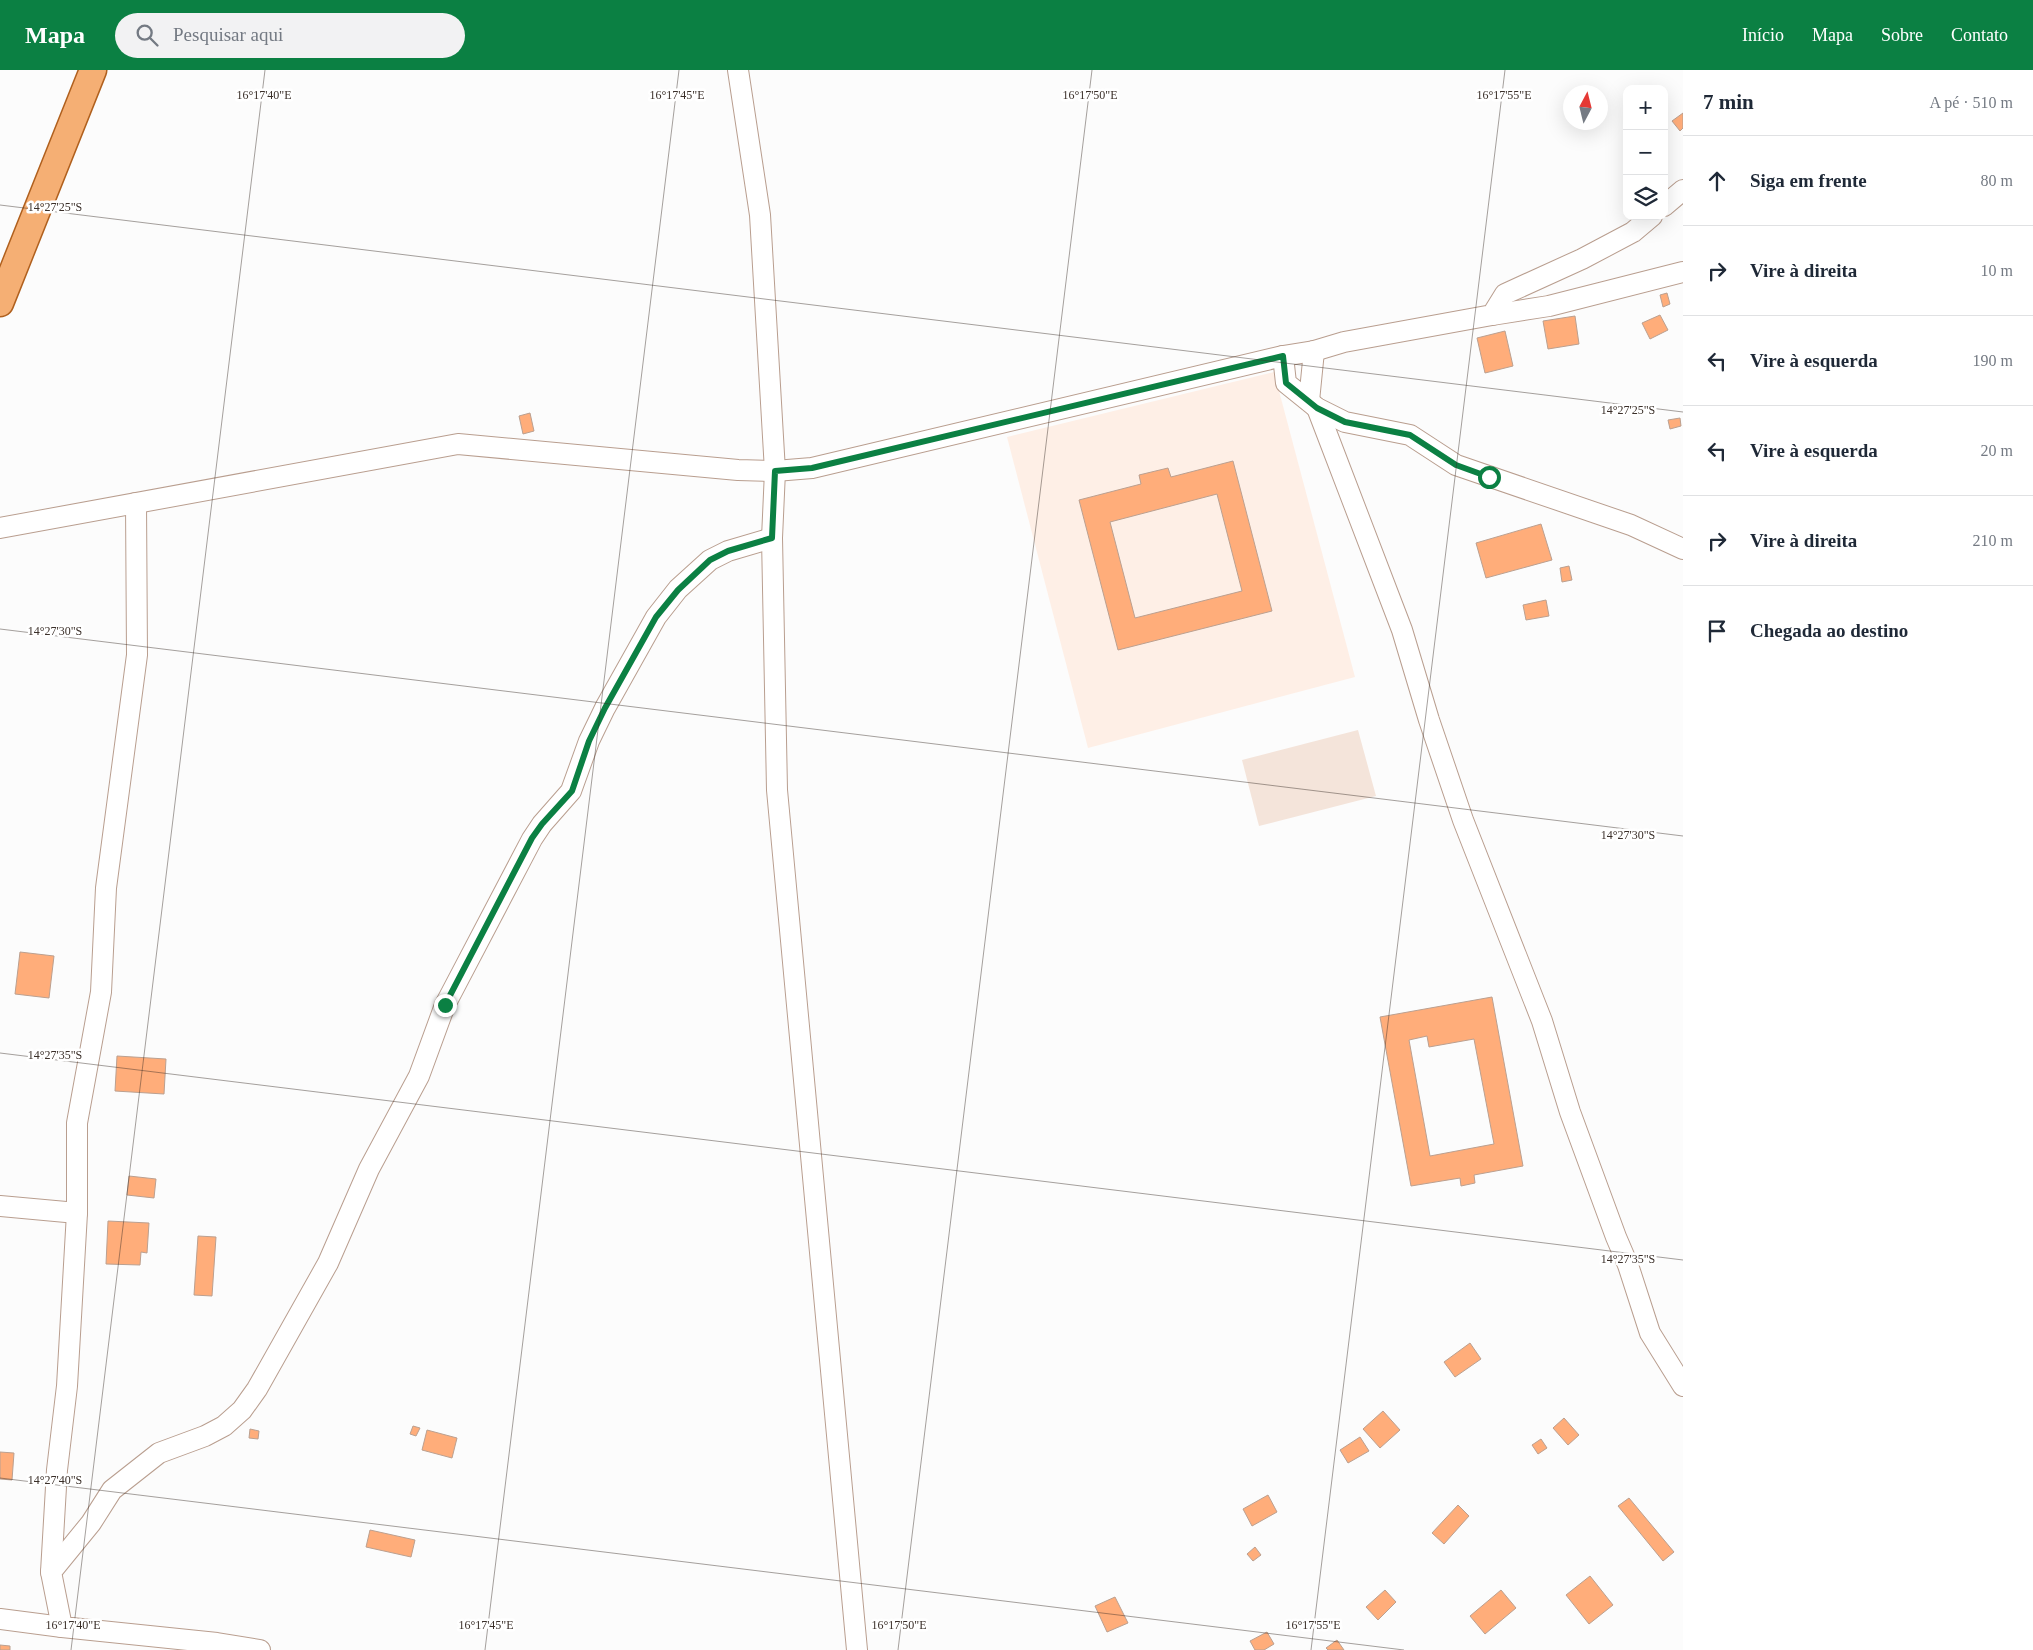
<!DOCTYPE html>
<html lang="pt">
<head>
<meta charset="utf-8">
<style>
	body { margin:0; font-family:"Times New Roman",serif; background:#f2f2f3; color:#1f2937 }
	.controls { position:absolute; right:15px; top:15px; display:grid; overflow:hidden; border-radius:10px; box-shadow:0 5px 20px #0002 }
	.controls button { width:45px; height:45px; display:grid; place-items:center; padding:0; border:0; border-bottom:1px solid #e0e1e3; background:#fff; color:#1f2937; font:25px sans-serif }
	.compass { position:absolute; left:1563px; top:15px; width:45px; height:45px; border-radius:50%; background:#fff; box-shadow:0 5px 20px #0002; rotate:7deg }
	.stop { position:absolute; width:15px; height:15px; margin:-11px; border:4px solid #0b8043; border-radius:50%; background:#fff }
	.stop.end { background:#0b8043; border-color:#fff; box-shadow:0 1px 5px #0008 }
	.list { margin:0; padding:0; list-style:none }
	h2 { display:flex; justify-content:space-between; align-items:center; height:65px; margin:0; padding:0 20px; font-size:21px }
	h2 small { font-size:16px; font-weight:400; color:#747a83 }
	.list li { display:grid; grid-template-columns:32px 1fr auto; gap:15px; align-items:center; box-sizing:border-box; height:90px; padding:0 20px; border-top:1px solid #e0e1e3 }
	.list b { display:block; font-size:19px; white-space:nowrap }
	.list em { font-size:16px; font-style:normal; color:#747a83 }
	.icon { flex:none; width:28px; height:28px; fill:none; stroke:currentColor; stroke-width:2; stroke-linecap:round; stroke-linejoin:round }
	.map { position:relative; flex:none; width:1683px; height:1580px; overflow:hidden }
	header { display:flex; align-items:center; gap:30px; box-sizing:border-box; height:70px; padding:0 25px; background:#0b8043; color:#fff }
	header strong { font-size:24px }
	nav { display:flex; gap:28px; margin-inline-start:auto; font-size:18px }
	.search { width:350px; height:45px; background:#f2f2f3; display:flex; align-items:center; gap:12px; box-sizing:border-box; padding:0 18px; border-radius:28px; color:#747a83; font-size:19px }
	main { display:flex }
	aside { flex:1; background:#fff }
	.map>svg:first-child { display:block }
	.built { fill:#feefe6 }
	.green { fill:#f4e4da }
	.building { fill:#ffad7a; stroke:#bba090; fill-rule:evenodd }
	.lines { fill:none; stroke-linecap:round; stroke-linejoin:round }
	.minor-casing { stroke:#b99e8f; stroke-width:22 }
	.major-casing { stroke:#b0601e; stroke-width:29 }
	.minor { stroke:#fff; stroke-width:20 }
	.major { stroke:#f5af74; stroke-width:26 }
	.route { stroke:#0b8043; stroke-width:6 }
	.ticks { fill:none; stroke:#3a2f29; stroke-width:1; stroke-opacity:0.45 }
	.ticks-label { font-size:12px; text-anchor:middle; fill:#3a2f29; stroke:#fff; stroke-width:5; stroke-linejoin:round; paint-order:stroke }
</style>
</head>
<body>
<header>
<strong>Mapa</strong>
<div class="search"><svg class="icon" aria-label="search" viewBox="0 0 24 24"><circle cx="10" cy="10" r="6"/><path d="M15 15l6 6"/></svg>Pesquisar aqui</div>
<nav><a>Início</a><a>Mapa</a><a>Sobre</a><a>Contato</a></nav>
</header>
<main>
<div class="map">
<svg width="1683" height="1580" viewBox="0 0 1683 1580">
	<rect width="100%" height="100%" fill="#fcfcfc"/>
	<path class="built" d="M1274 302 1355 607 1088 678 1007 367Z"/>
	<path class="green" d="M1358 660 1376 726 1259 756 1242 690Z"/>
	<g class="building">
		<path d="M1683 43V58L1680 61 1672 51Z"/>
		<path d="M1667 223 1670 234 1663 237 1660 225Z"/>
		<path d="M1660 245 1668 260 1650 269 1642 253Z"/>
		<path d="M1575 246 1579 274 1548 279 1543 251Z"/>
		<path d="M1505 261 1513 296 1485 303 1477 268Z"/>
		<path d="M530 343 534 361 523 364 519 346Z"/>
		<path d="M1680 348 1681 356 1670 359 1668 350Z"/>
		<path d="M1233 391 1272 541 1118 580 1079 430 1141 414 1139 405 1168 398 1171 407ZM1217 424 1242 521 1135 548 1110 452Z"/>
		<path d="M1541 454 1552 490 1486 508 1476 473Z"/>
		<path d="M1569 496 1572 510 1562 512 1560 498Z"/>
		<path d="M1546 530 1549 546 1526 550 1523 535Z"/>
		<path d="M20 882 54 886 49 928 15 924Z"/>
		<path d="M1492 927 1523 1096 1474 1105 1475 1113 1461 1116 1460 1108 1411 1116 1380 947ZM1427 966 1429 977 1474 969 1494 1074 1430 1086 1409 970Z"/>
		<path d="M117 986 166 989 164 1024 115 1021Z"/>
		<path d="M129 1106 156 1109 154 1128 127 1125Z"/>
		<path d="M108 1151 149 1153 147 1183 141 1182 140 1195 106 1194Z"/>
		<path d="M198 1166 216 1167 212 1226 194 1225Z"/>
		<path d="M1470 1273 1481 1289 1455 1307 1444 1292Z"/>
		<path d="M1383 1341 1400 1360 1380 1378 1363 1359Z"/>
		<path d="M1564 1348 1579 1365 1568 1375 1553 1358Z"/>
		<path d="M413 1356 420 1358 416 1366 410 1364Z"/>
		<path d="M250 1359 259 1361 258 1369 249 1368Z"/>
		<path d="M427 1360 457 1368 452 1388 422 1380Z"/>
		<path d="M1360 1367 1369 1381 1348 1393 1340 1380Z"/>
		<path d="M1541 1369 1547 1378 1538 1384 1532 1375Z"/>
		<path d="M0 1382 14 1383 12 1410 0 1409Z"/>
		<path d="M1268 1425 1277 1442 1252 1456 1243 1439Z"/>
		<path d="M1629 1428 1674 1482 1663 1491 1618 1436Z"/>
		<path d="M1458 1435 1469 1446 1444 1474 1432 1463Z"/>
		<path d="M370 1460 415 1470 411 1487 366 1477Z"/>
		<path d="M1255 1477 1261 1485 1253 1491 1247 1484Z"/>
		<path d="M1590 1506 1613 1535 1589 1554 1566 1525Z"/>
		<path d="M1385 1520 1396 1532 1378 1550 1366 1537Z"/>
		<path d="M1501 1520 1516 1538 1485 1564 1470 1546Z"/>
		<path d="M1115 1527 1128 1553 1107 1562 1095 1536Z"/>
		<path d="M1267 1562 1274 1574 1264 1580H1255L1250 1571Z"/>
		<path d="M1337 1570 1344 1580H1328L1326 1578Z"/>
		<path d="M0 1575 10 1576V1580H0Z"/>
	</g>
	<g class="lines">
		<g class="minor-casing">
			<g id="minor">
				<path d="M738 0 760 145 775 401 772 468 777 720 857 1580"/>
				<path d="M1664 136 1683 120"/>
				<path d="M1492 245 1549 236 1683 202"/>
				<path d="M1283 286 1286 313 1317 338 1345 352 1410 365 1456 395 1631 455 1683 479"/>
				<path d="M1309 331 1314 281"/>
				<path d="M1317 338 1402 560 1429 650 1463 750 1542 951 1570 1042 1616 1167 1628 1195 1650 1263 1683 1316"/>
				<path d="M0 458 458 374 738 400 775 401 812 398 1283 286 1314 281 1344 272 1492 245 1505 224 1582 189 1633 162 1652 146"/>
				<path d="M0 1136 77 1143"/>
				<path d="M51 1502 57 1400 67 1316 77 1143V1053L101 922 106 818 137 585 136 433"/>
				<path d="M0 1549 62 1557"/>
				<path d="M260 1580 217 1573 62 1557 51 1502 91 1453 112 1420 159 1383 205 1366 224 1356 242 1340 257 1319 328 1193 369 1099 419 1006 445 935 532 769 542 754 571 721 589 671 605 638 656 547 678 519 710 490 728 481 772 468"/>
			</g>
		</g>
		<g class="major-casing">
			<path id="major" d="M0 233 93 0"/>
		</g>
		<use href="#minor" class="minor"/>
		<use href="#major" class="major"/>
	</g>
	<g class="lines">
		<path class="route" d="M445 935 532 768 542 754 572 721 589 671 605 638 656 547 678 520 710 490 728 481 772 468 775 401 812 398 1283 286 1286 313 1317 338 1345 352 1410 365 1456 395 1489 407"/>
	</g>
	<path class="ticks" d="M0 135 1683 342M0 559 1683 766M0 983 1683 1190M0 1408 1404 1580M71 1580 265 0M485 1580 679 0M898 1580 1092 0M1311 1580 1505 0"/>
	<g class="ticks-label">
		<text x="264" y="29">16°17'40"E</text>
		<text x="677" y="29">16°17'45"E</text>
		<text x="1090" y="29">16°17'50"E</text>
		<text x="1504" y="29">16°17'55"E</text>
		<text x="55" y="141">14°27'25"S</text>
		<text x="1628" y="344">14°27'25"S</text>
		<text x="55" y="565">14°27'30"S</text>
		<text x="1628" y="769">14°27'30"S</text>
		<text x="55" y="989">14°27'35"S</text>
		<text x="1628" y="1193">14°27'35"S</text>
		<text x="55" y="1414">14°27'40"S</text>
		<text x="73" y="1559">16°17'40"E</text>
		<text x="486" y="1559">16°17'45"E</text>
		<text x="899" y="1559">16°17'50"E</text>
		<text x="1313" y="1559">16°17'55"E</text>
	</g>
</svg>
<div class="controls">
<button>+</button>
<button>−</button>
<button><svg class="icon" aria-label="layers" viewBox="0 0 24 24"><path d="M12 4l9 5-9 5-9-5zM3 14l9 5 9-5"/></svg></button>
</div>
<svg class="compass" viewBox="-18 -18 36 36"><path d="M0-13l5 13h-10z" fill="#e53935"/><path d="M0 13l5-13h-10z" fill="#747a83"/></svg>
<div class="stop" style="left:1489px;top:407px"></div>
<div class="stop end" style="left:445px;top:935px"></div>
</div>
<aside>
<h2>7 min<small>A pé · 510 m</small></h2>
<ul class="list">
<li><svg class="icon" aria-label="ahead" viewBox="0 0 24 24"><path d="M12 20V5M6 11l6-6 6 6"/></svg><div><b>Siga em frente</b></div><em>80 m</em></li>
<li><svg class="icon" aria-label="right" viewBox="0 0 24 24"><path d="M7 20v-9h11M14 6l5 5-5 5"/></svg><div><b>Vire à direita</b></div><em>10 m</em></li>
<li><svg class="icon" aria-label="left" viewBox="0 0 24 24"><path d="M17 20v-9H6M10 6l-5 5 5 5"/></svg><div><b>Vire à esquerda</b></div><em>190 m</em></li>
<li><svg class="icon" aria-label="left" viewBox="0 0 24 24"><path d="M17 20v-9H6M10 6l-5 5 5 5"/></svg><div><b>Vire à esquerda</b></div><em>20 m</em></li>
<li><svg class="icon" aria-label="right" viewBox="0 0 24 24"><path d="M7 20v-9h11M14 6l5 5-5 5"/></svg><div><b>Vire à direita</b></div><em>210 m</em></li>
<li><svg class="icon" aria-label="arrive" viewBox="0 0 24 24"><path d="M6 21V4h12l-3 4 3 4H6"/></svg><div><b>Chegada ao destino</b></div></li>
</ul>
</aside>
</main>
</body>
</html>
